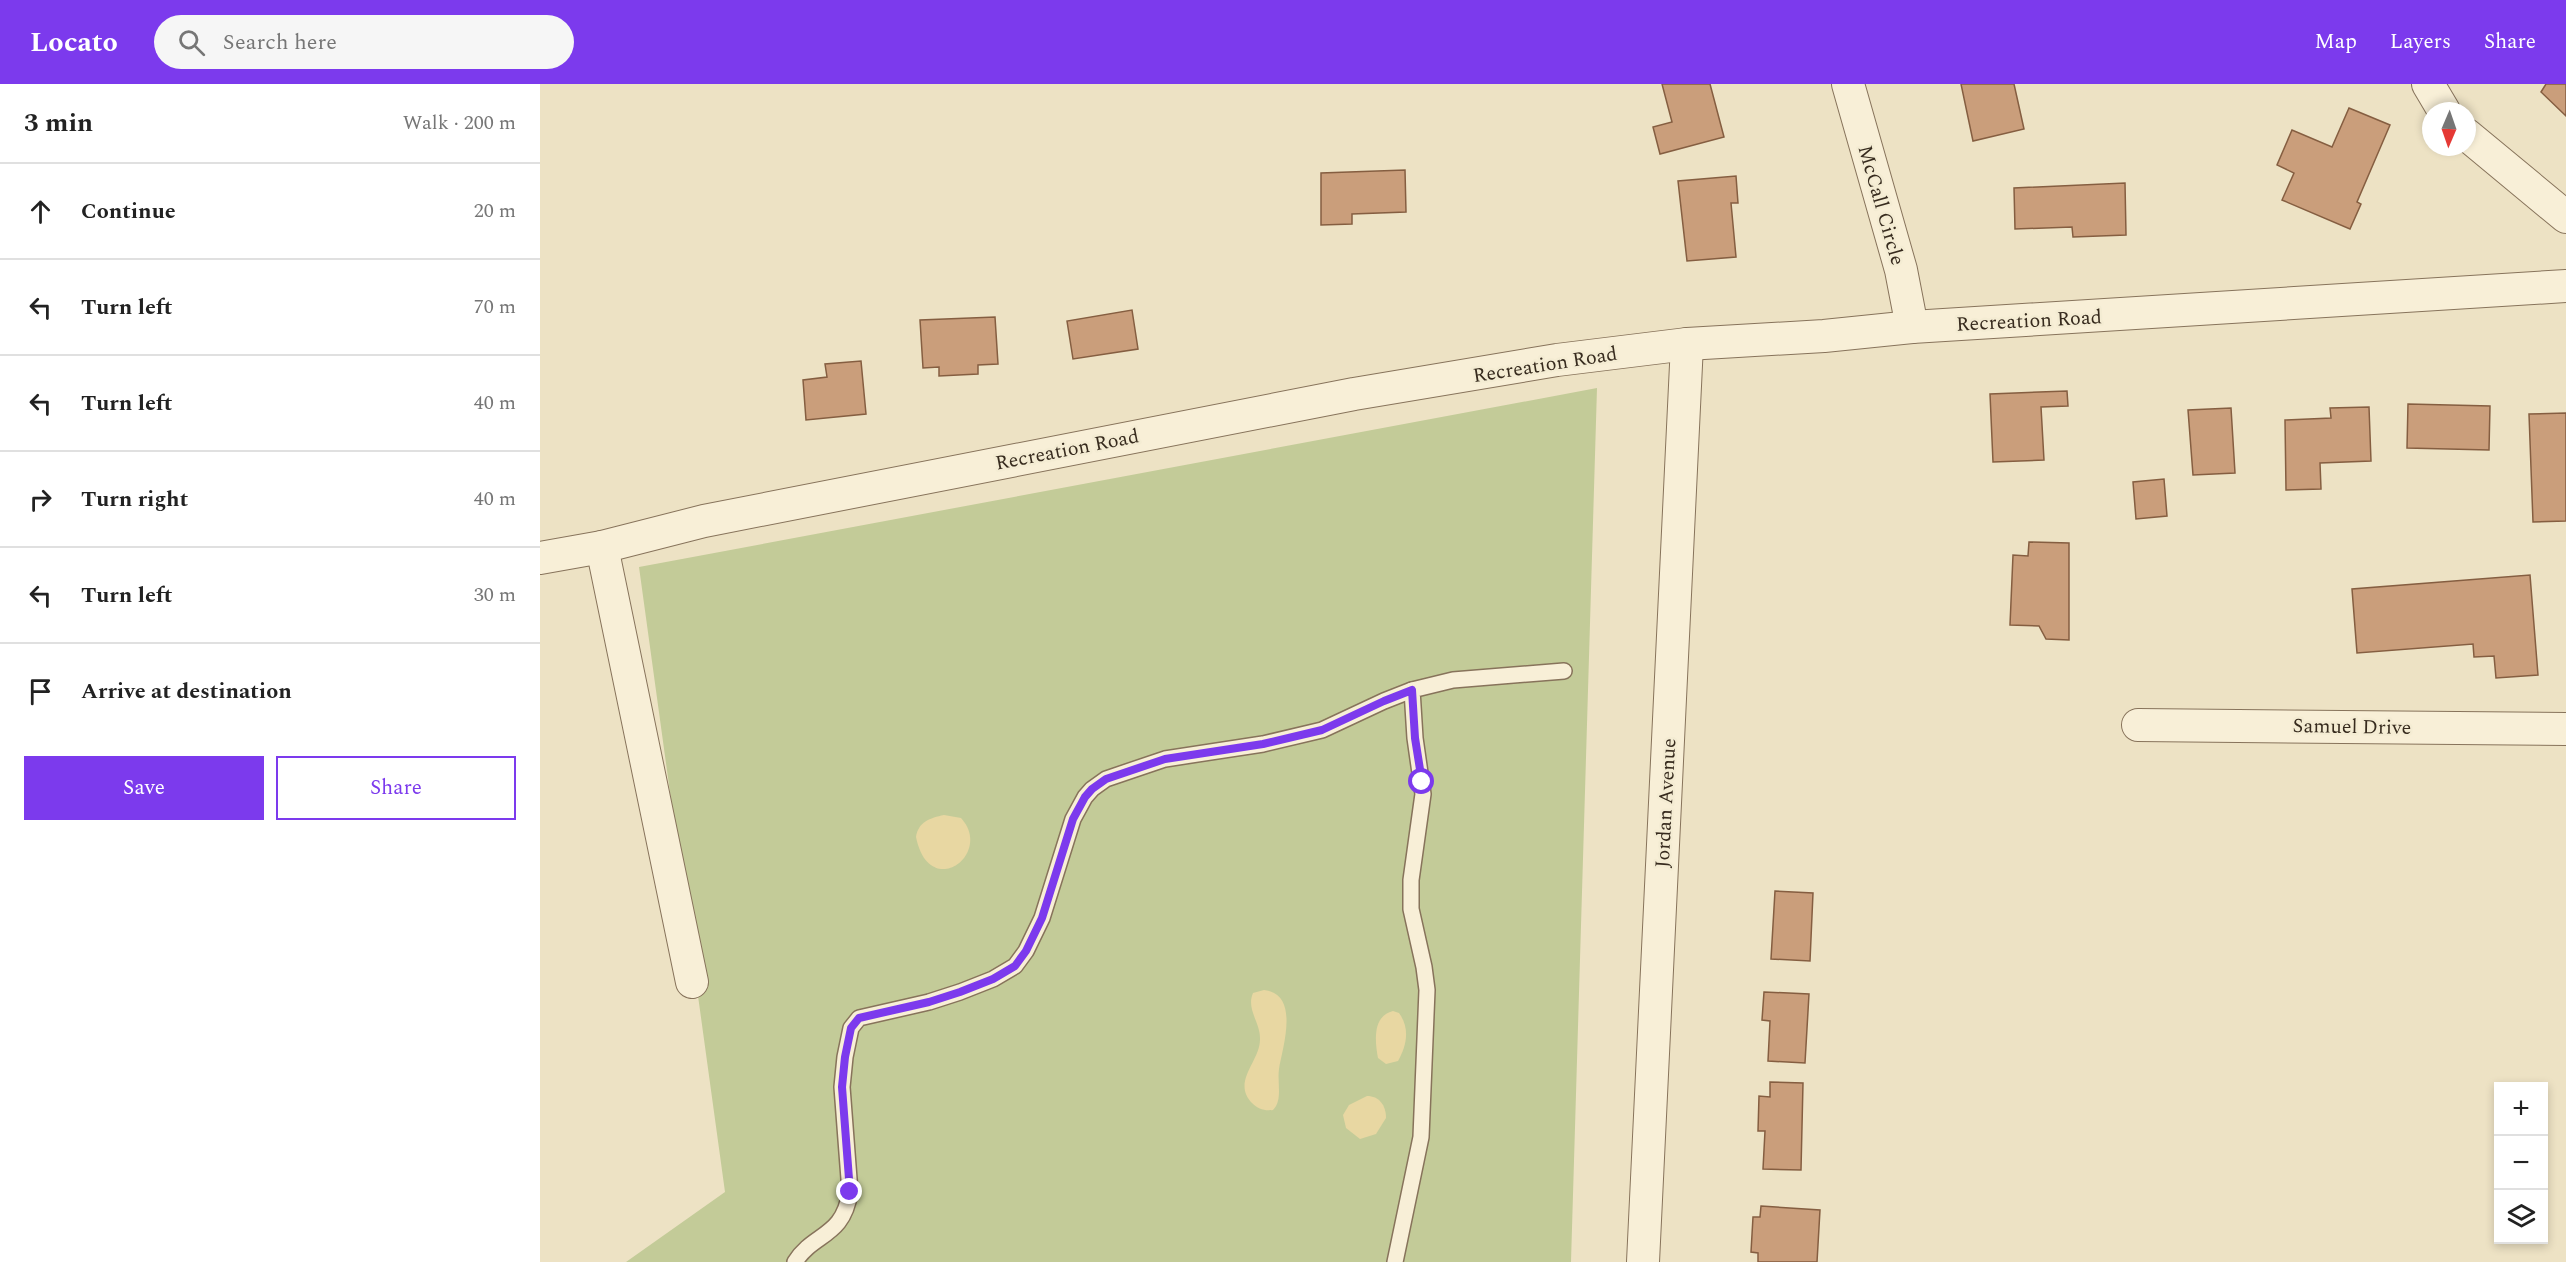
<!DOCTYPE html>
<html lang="en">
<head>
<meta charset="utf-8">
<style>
	body { margin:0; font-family:Spectral,serif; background:#f6f6f6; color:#222 }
	.controls { position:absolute; right:18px; bottom:18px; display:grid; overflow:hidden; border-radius:0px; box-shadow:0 3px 9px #0003 }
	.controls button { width:54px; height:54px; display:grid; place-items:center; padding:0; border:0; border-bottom:2px solid #e0e0e0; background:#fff; color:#222; font:30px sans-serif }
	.compass { position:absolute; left:1882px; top:18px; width:54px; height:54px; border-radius:50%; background:#fff; box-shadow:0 3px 9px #0003; rotate:182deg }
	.stop { position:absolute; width:18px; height:18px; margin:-14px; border:4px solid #7c3aed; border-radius:50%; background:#fff }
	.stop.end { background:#7c3aed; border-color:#fff; box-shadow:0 2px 6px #0008 }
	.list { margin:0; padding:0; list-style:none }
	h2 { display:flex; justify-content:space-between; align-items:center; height:78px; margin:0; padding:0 24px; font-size:26px }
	h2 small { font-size:20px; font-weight:400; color:#767676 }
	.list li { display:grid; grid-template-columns:39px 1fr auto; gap:18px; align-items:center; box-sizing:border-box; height:96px; padding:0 24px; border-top:2px solid #e0e0e0 }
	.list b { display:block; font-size:22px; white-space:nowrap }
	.list em { font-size:20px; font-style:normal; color:#767676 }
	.actions { display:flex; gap:12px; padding:18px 24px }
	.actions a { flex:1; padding:14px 0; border:2px solid #7c3aed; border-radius:0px; text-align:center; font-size:21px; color:#7c3aed }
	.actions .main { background:#7c3aed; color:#fff }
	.icon { flex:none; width:33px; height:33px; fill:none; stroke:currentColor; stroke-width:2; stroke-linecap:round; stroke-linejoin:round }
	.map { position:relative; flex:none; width:2026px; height:1178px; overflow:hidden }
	header { display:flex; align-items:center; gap:36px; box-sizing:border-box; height:84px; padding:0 30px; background:#7c3aed; color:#fff }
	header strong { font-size:28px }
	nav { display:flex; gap:33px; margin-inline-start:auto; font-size:21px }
	.search { width:420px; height:54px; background:#f6f6f6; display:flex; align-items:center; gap:15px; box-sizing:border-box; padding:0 21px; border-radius:33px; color:#767676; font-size:22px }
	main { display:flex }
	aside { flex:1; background:#fff }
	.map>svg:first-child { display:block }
	.green { fill:#c3cb98 }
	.sand { fill:#e8d7a2 }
	.building { fill:#ca9e7b; stroke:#855e41; stroke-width:1.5 }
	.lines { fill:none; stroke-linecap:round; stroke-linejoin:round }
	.service-casing { stroke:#87735b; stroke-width:18 }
	.minor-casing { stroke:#87735b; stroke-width:34 }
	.service { stroke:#f8efd7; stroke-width:15 }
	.minor { stroke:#f8efd7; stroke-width:32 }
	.route { stroke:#7c3aed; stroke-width:8 }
	.labels { text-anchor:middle; stroke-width:5; stroke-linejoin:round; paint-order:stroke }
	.street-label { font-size:20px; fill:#372b1e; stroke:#f4ecd3 }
</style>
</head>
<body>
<header>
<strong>Locato</strong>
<div class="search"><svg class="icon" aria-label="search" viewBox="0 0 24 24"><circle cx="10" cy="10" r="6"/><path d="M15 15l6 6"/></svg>Search here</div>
<nav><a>Map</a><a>Layers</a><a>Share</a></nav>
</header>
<main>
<aside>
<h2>3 min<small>Walk · 200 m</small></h2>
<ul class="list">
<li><svg class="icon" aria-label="ahead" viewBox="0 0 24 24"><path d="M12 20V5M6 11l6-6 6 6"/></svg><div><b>Continue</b></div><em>20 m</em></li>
<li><svg class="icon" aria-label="left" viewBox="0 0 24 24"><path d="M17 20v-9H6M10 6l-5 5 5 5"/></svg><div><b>Turn left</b></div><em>70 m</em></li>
<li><svg class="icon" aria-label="left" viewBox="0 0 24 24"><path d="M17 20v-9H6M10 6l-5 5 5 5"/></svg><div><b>Turn left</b></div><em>40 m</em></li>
<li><svg class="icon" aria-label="right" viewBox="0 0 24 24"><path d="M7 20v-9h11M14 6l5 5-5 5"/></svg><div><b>Turn right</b></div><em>40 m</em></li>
<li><svg class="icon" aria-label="left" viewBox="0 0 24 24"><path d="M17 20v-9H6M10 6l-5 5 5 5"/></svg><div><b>Turn left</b></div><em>30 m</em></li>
<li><svg class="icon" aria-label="arrive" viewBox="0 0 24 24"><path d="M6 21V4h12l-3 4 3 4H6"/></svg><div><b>Arrive at destination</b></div></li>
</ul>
<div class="actions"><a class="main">Save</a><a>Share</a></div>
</aside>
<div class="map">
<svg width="2026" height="1178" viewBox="0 0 2026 1178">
	<rect width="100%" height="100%" fill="#ede2c4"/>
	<path class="green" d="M1057 304 1031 1178H86L185 1108 99 483Z"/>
	<g class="sand">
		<path d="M404 731 421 734C454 770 389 818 376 753 378 738 390 734 404 731Z"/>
		<path d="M724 906C761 910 742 965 739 985 737 999 743 1016 733 1026 724 1027 718 1025 712 1019 691 997 721 977 720 954 720 938 706 925 713 909Z"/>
		<path d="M853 927 859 929C870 944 867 961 858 977L846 980 838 974C835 958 832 932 853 927Z"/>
		<path d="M827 1012C839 1012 846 1021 846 1034L836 1050 820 1055 806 1044 803 1031 809 1021Z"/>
	</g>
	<g class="building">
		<path d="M1122 0H1170L1184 53 1120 70 1113 43 1132 38Z"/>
		<path d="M1421 0H1474L1484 45 1433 57Z"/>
		<path d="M2006 0H2026V32L2001 8Z"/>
		<path d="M1809 24 1850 41 1817 118 1821 120 1810 145 1742 116 1754 89 1737 81 1752 46 1792 63Z"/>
		<path d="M865 86 866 128 812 130V140L781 141V89Z"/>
		<path d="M1196 92 1198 119H1191L1196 173 1147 177 1138 97Z"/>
		<path d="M1585 99 1586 151 1533 153 1532 143 1475 145 1474 104Z"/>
		<path d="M592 226 598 265 533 275 527 237Z"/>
		<path d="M455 233 458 280 438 281V290L399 292V283L383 284 380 236Z"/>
		<path d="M321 277 326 330 266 336 263 296 287 293 285 280Z"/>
		<path d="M1527 307 1528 322 1501 323 1504 376 1453 378 1450 310Z"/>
		<path d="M1868 320 1950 322 1949 366 1867 364Z"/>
		<path d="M1829 323 1831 377 1780 379 1781 405 1746 406 1745 336 1791 334 1790 324Z"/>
		<path d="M1691 324 1695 389 1653 391 1648 326Z"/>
		<path d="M2026 329V437L1993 438 1989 330Z"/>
		<path d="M1624 395 1627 432 1596 435 1593 398Z"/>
		<path d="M1489 458 1529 459V556L1506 555 1499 542 1470 541 1473 471 1488 472Z"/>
		<path d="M1990 491 1998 591 1956 594 1954 572 1934 573 1933 560 1817 569 1812 505Z"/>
		<path d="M1235 807 1273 809 1270 877 1231 875Z"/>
		<path d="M1224 908 1269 910 1265 979 1228 977 1230 937 1222 936Z"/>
		<path d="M1230 998 1263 999 1261 1086 1223 1085 1225 1047H1218L1219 1012 1230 1013Z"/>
		<path d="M1221 1122 1280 1126 1277 1178H1218V1169L1211 1168 1213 1133H1220Z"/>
	</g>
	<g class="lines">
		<g class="service-casing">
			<g id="service">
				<path d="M255 1178C274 1148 303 1154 310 1108L302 1003 305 973 311 944 319 934 389 918 420 908 453 895 475 882 486 867 502 834 533 735 545 713 552 705 566 695 625 675 723 660 782 646 844 617 872 606"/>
				<path d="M855 1178 881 1053 887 906 884 883 871 825V796L883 710 875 654 872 606 913 596 1024 587"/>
			</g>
		</g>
		<g class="minor-casing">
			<g id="minor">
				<path d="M1308 0 1361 186 1372 243"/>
				<path d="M1888 0 1904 27"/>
				<path d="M1927 51 2026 133"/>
				<path d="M62 463 152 898"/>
				<path d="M0 474 62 463 164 437 814 310 1017 276 1147 260 1284 252 1372 243 2026 202"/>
				<path d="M1598 641 2026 645"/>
				<path d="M1103 1178 1147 260"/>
			</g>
		</g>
		<use href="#service" class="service"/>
		<use href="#minor" class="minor"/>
	</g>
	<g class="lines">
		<path class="route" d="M310 1108 302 1003 305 973 311 944 319 934 389 918 420 908 453 895 475 882 486 867 502 834 533 735 545 713 552 705 566 695 625 675 723 660 782 646 844 617 872 606 875 654 882 698"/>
	</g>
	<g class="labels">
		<g class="street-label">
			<text transform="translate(1342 121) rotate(74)" y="7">McCall Circle</text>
			<text transform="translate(1489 236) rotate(-3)" y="7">Recreation Road</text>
			<text transform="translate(1005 280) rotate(-9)" y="7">Recreation Road</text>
			<text transform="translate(527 365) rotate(-11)" y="7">Recreation Road</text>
			<text transform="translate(1812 642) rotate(1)" y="7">Samuel Drive</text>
			<text transform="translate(1125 719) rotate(-87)" y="7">Jordan Avenue</text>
		</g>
	</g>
</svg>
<div class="controls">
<button>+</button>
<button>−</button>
<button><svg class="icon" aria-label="layers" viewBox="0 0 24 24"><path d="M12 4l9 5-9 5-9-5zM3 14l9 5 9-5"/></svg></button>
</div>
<svg class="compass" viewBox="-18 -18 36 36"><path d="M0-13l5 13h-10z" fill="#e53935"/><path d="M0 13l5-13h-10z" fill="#767676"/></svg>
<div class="stop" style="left:882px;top:698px"></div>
<div class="stop end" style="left:310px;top:1108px"></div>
</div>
</main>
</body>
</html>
